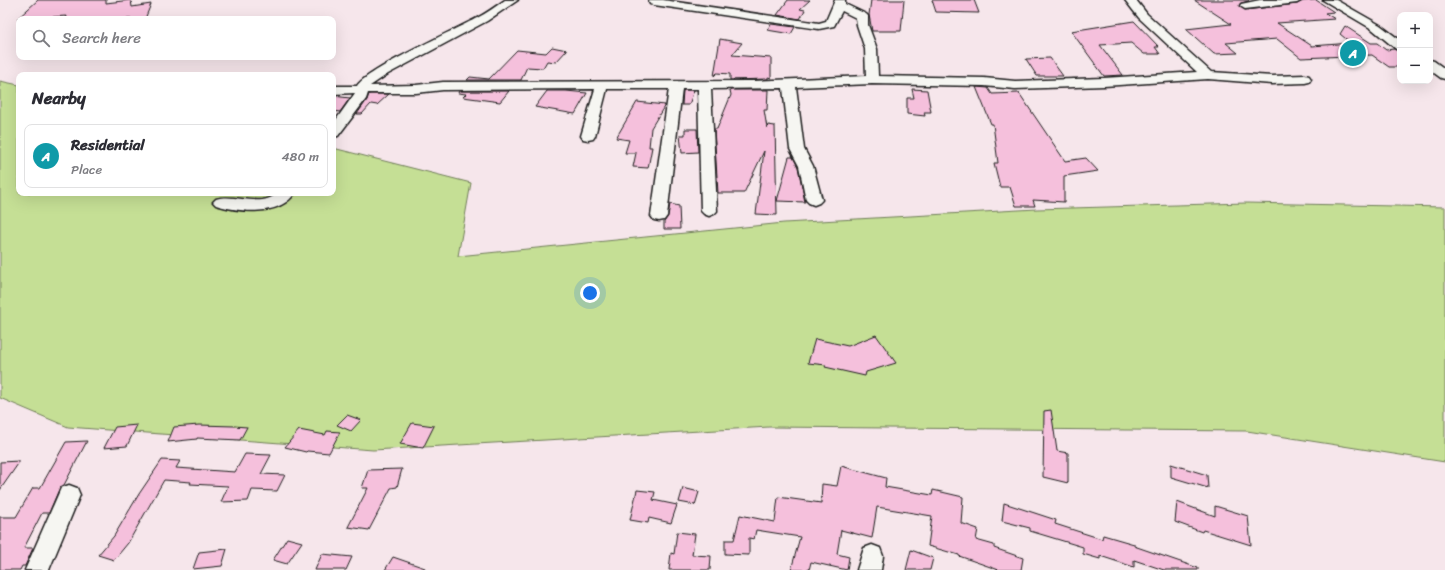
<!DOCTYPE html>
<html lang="en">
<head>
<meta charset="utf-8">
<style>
	body { margin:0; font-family:Sriracha,sans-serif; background:#f2f2f3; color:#2b2b33 }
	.controls { position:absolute; right:12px; top:12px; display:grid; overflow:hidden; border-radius:8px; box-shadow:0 4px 16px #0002 }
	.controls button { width:36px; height:36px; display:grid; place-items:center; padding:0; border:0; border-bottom:1px solid #e1e1e2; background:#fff; color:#2b2b33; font:20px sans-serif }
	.you { position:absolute; left:590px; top:293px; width:14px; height:14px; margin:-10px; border:3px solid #fff; border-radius:50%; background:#1a73e8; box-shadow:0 0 0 6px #1a73e833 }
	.badge { display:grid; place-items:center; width:26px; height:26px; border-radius:50%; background:#111827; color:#fff; font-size:13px; font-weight:700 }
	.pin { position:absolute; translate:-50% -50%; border:2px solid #fff; box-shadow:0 1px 4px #0006 }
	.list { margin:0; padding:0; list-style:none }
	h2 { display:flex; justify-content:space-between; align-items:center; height:52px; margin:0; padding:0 16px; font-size:17px }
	h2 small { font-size:13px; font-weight:400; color:#7c7c81 }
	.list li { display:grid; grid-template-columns:26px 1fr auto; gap:12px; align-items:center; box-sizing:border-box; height:64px; margin:0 8px 8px; padding:0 8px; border:1px solid #e1e1e2; border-radius:8px }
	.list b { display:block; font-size:15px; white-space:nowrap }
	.list p { margin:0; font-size:13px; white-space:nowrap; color:#7c7c81 }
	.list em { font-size:13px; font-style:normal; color:#7c7c81 }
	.icon { flex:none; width:22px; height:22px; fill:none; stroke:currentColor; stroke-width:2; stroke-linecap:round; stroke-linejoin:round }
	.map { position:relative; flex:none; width:1445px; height:570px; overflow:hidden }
	.search { position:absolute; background:#fff; box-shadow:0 4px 16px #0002; left:16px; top:16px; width:320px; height:44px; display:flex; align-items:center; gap:10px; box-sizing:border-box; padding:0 14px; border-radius:8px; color:#7c7c81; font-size:15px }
	.panel { position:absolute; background:#fff; box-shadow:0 4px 16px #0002; left:16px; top:72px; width:320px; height:124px; border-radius:8px }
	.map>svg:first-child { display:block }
	.green { fill:#c5df95; stroke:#707e58 }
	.building { fill:#f5c0dc; stroke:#1c1c1c }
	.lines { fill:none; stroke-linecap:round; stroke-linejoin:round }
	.minor-casing { stroke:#1c1c1c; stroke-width:3 }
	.minor { fill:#f6f6f2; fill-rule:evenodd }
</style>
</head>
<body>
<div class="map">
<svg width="1445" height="570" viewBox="0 0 1445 570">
	<rect width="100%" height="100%" fill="#f6e6eb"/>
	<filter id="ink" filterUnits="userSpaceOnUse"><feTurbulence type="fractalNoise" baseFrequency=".025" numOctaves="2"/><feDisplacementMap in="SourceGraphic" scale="8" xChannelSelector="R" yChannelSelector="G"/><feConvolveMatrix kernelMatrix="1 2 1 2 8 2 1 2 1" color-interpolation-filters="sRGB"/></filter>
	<g filter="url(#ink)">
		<path class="green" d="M0 81 19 85V193H333V148L471 183 458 256 784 223 1037 209 1246 203 1445 207V462L1247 431 769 427 373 450 68 427 0 398Z"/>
		<g class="building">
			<path d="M38 0H106V3L131 0 132 7 151 4 145 19H66L67 16 17 19Z"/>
			<path d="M788 0H810L800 9 805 10 800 19 777 15Z"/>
			<path d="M871 0H904L901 31H872L869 15Z"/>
			<path d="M932 0H974L979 13 936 12Z"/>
			<path d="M1194 0H1248L1249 1 1241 3 1239 5 1245 10 1297 4 1303 1 1316 0 1334 12 1325 13 1335 19 1277 23 1312 46 1351 43 1340 34 1345 26 1371 43H1377L1386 50 1394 49 1400 51V67H1389L1372 55 1301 58 1277 39 1226 43 1238 53 1214 54 1186 29 1231 24Z"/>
			<path d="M1134 21 1159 47H1155L1160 54H1144L1131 43 1100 45 1123 75 1104 76 1071 31Z"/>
			<path d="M771 24 795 27 791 34 767 30Z"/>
			<path d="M720 39 742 43 732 55 771 58V78L768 77V79L730 80V74L717 73 714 76Z"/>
			<path d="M552 47 567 50 556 62 547 61 543 68 527 67 521 80H467L470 77 489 79 517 50 546 53Z"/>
			<path d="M1050 58 1063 76H1037L1026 59Z"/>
			<path d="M976 87 988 88 992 94 1019 93 1065 161 1086 158 1098 171 1064 176V202L1033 200 1035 206H1016L1010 187H1000L994 163H998L993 124H991Z"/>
			<path d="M912 89 927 90 931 112H924L925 116 907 114V98H914Z"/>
			<path d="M683 90H694L689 105H682Z"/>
			<path d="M730 90H768L767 110H764L767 128 768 125 775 126 777 215 756 214 764 151 744 193H718L714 129H717L731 95Z"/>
			<path d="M459 91H509L500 102 463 97 466 94 458 93Z"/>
			<path d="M547 91H566L587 93 575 114 535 107Z"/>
			<path d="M369 94H389L377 105 371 104 362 114H357L367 100Z"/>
			<path d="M333 96 350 98 340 112 333 111Z"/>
			<path d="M637 102 665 105 651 128 649 147H652L648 168 633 167 636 153H625L629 140 616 138Z"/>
			<path d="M685 129H697L698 152 682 153 680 135H685Z"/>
			<path d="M789 157H793L798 167 805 202 777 201Z"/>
			<path d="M670 204 679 206 680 229H664V222L668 216Z"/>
			<path d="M876 335 896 363 866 372 865 376 825 367 826 365 808 363 815 339 848 346Z"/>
			<path d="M1051 410 1057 451 1068 453V483L1043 477 1044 411Z"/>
			<path d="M347 415 361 420 351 431 337 425Z"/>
			<path d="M412 423 434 426 423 448 400 444Z"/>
			<path d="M137 425 127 446 104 448 115 427Z"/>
			<path d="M199 425 234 426 247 427 240 440 197 438V439L168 442 174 427Z"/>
			<path d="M299 430 325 435 327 431 340 432 329 453 307 451 306 452 285 447Z"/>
			<path d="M87 441 64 485 60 487 49 513H42L24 548H33L25 566H22L20 570H0V517H16L33 488H40L66 442Z"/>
			<path d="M245 454 271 455 261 474 285 475 277 491 252 490 248 501 221 502 228 486 190 484 191 482 164 480 128 543 114 560 98 555 114 536 139 494 162 460 180 461 176 468 235 472Z"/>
			<path d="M20 461 0 490V462Z"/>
			<path d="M1171 464 1207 475 1208 488 1171 477Z"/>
			<path d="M841 466 886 478 885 487 932 495 933 490 963 497 961 523 978 529 976 540 994 545V548L1023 558 1021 570H999L959 556V555L928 546 932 516 877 507 872 538 841 530 837 554 849 557 847 570 811 562 809 570H791L800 537 756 530 754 539 749 538V555L725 554V540H734L740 515 775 522 778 497 821 503 822 484 837 486Z"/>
			<path d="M402 469 397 487 391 488 369 530 348 527 368 488H362L368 470Z"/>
			<path d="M683 488 699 492 695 505 679 502Z"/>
			<path d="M637 490 655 492 653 500 677 505 671 523 649 518 648 523 630 520Z"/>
			<path d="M1177 502 1215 516V506L1248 516 1251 545 1203 530 1202 532 1175 522Z"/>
			<path d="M1004 503 1056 520 1055 524 1083 533 1102 539 1103 535 1134 544V546L1198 568V570H1164L1134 560V567L1100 556V559L1083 554V547L1030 531V528L1002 521Z"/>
			<path d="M677 532 695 534 692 555 711 556 710 570H669L671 553 674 554Z"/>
			<path d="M287 538 302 542 287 564 273 560Z"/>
			<path d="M227 549 222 566 193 569 199 552Z"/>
			<path d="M911 550 933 558 930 570H906Z"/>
			<path d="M322 554 352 557 346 570H315Z"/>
			<path d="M393 557 425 568V570H385Z"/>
		</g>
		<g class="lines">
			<g class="minor-casing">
				<g id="minor">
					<path d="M505 0H518L487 21 388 74 370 86 416 85 443 82 754 81 866 76 865 49 857 25 856 18 842 11 834 26 819 29 654 5 650 4 649 2 650 0H663L819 23 826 21 835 0H845V4L866 14 868 16V25L877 49 878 76 984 78 1015 81 1104 78 1197 72 1139 18 1125 0H1136L1147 14 1211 72 1272 76 1305 75 1309 76 1311 79 1309 82 1305 83 1272 84 1208 79 1104 86 1015 89 984 86 872 84 796 87 804 149 813 166 822 200 819 203 814 205 809 203 806 200 799 166 790 149 783 88 711 89 717 211 714 214 709 216 704 214 701 211 698 89H682L667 216 664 220 659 221 654 220 651 216 669 89H607L595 136 593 139 588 140 583 139 581 136 595 89 443 90 416 93H368L366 99 338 136 333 137V124L355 93 333 94V86H357C365 71 456 29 477 18 487 13 496 6 505 0Z"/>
					<path d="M1260 0H1302L1297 3 1245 9 1240 6 1241 4Z"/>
					<path d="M1323 0H1336L1380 25 1400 40V50L1396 49 1372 29Z"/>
					<path d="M1430 60 1434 61 1445 69V79L1441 78 1430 70Z"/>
					<path d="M278 193H295C279 217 239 212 216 205L213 202 216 199C236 193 260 209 278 193Z"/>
					<path d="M69 485 77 488 80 495 49 570H25L61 488Z"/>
					<path d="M872 545 880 548 883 556 881 570H857L864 548Z"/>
				</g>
			</g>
			<use href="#minor" class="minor"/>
		</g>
	</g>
</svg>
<div class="controls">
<button>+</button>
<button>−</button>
</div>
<div class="you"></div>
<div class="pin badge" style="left:1353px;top:53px;background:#0f9aa8">A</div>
<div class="search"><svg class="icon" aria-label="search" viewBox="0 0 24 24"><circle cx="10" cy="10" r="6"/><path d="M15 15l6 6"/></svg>Search here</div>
<section class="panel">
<h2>Nearby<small></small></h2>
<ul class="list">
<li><span class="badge" style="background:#0f9aa8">A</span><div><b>Residential</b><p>Place</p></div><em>480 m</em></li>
</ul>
</section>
</div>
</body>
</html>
